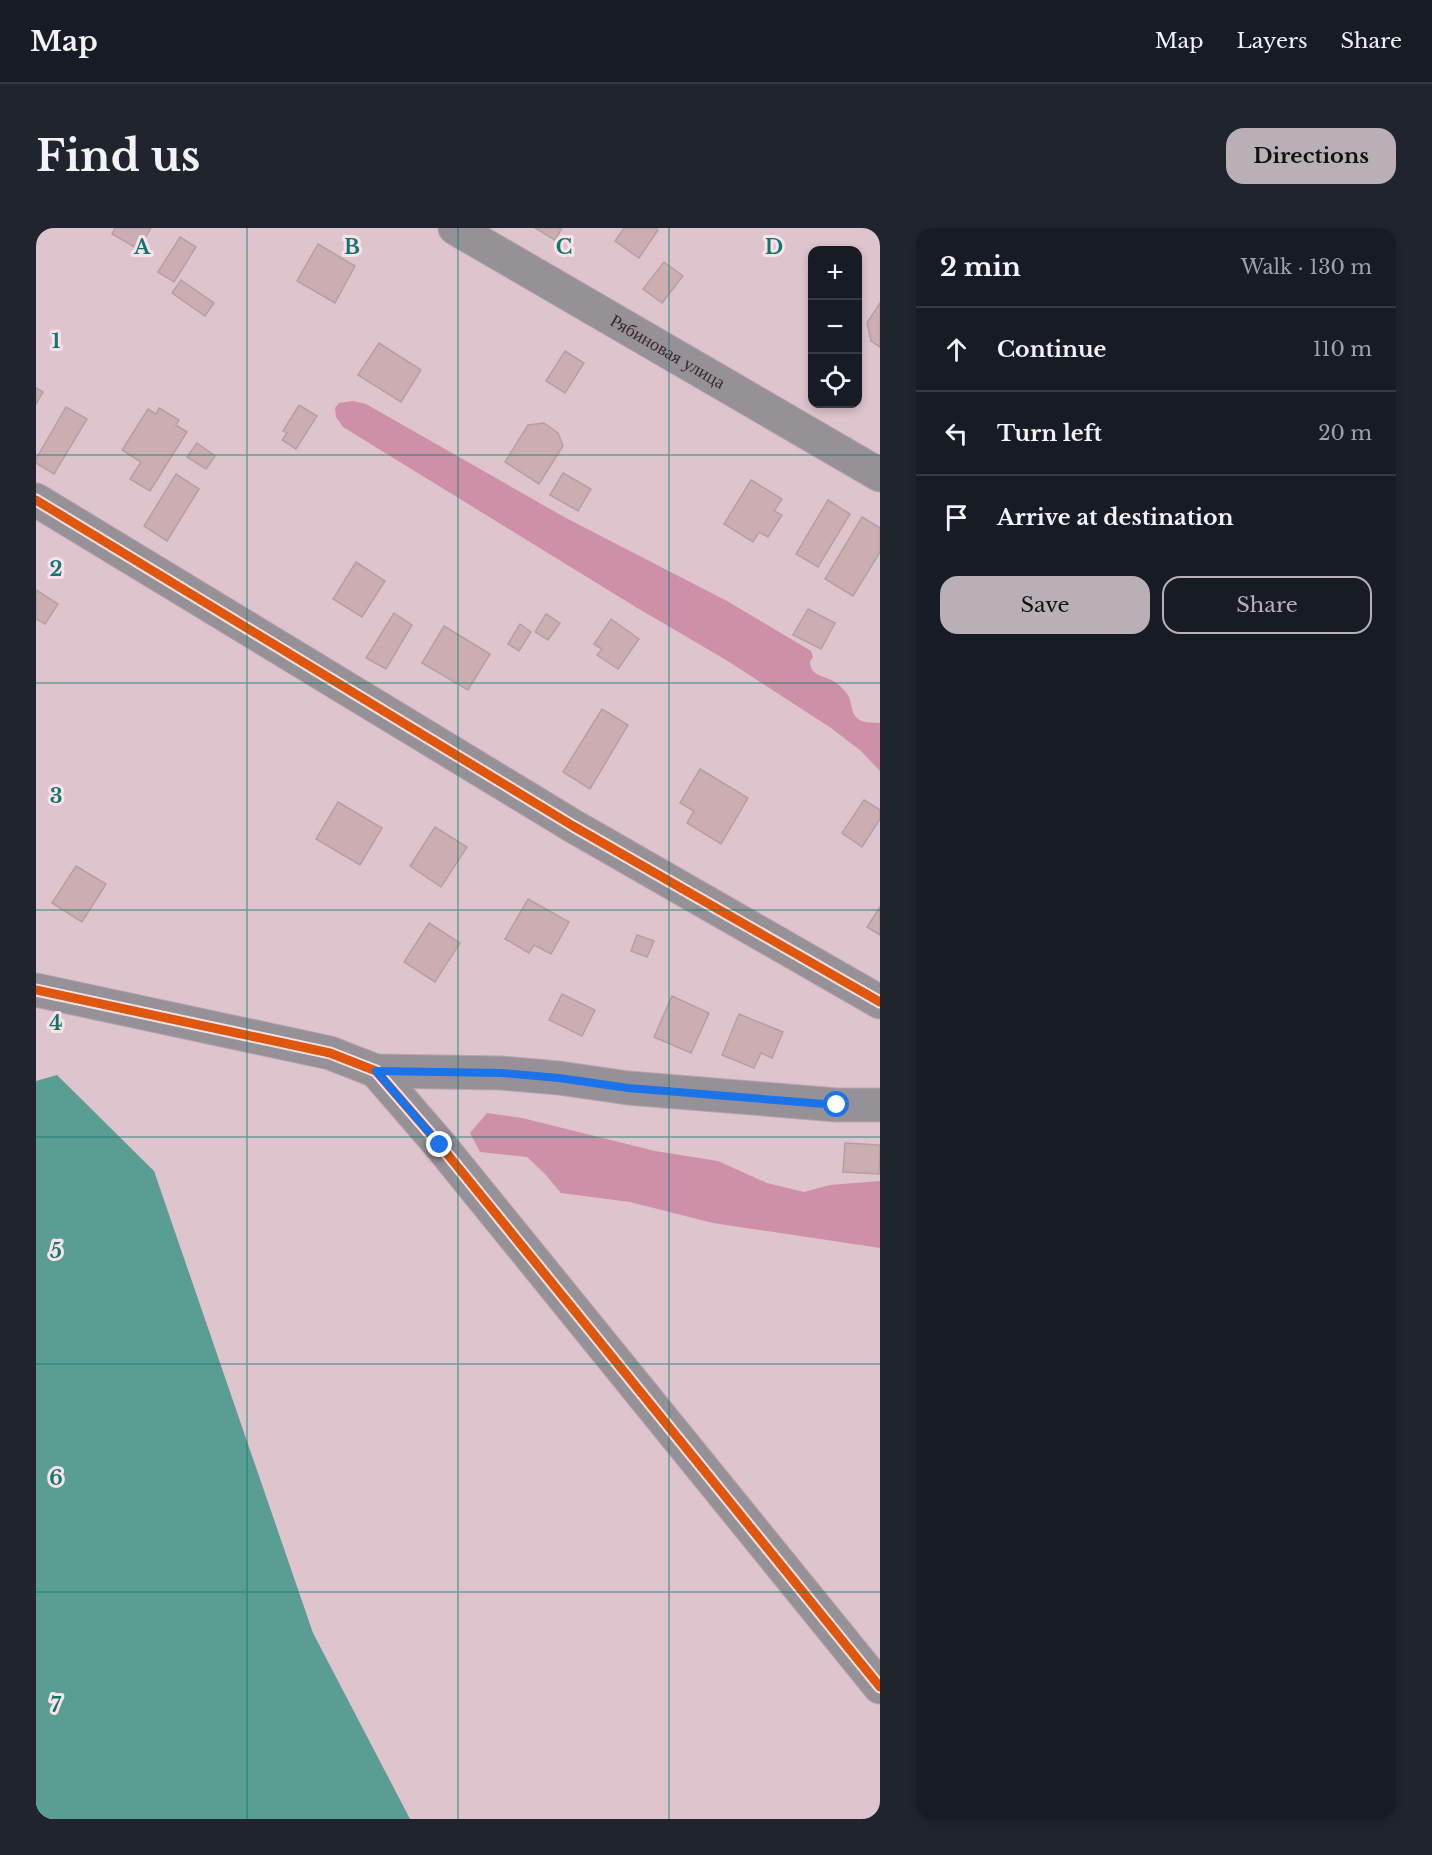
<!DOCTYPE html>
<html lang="en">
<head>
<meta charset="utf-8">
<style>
	body { margin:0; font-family:"Libre Baskerville",serif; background:#20242c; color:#f1f3f6 }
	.controls { position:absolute; right:18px; top:18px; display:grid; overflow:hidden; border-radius:12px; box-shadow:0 3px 9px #0003 }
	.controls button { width:54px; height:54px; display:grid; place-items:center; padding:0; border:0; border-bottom:2px solid #363941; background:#171b24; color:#f1f3f6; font:30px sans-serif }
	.stop { position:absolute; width:18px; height:18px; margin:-14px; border:4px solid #1a73e8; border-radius:50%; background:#fff }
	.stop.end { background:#1a73e8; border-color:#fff; box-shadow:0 2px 6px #0008 }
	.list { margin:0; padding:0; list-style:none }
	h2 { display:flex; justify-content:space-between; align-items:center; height:78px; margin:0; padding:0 24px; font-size:26px }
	h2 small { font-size:20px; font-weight:400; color:#9ea1a6 }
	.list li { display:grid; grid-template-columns:39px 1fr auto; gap:18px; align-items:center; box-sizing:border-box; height:84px; padding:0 24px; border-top:2px solid #363941 }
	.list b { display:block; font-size:22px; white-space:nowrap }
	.list em { font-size:20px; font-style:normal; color:#9ea1a6 }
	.actions { display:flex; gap:12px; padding:18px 24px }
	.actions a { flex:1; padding:14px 0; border:2px solid #b8b0b5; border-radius:18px; text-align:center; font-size:21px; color:#b8b0b5 }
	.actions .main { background:#b8b0b5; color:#111 }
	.icon { flex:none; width:33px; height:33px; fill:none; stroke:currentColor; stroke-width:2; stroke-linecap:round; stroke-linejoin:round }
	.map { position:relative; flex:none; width:844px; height:1591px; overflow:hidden; border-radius:18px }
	header { display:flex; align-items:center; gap:36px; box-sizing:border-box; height:84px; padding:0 30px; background:#171b24; border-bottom:2px solid #363941 }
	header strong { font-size:28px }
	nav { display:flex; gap:33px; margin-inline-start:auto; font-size:21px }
	.intro { display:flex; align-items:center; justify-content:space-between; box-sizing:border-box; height:144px; padding:0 36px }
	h1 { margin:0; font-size:42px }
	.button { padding:15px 27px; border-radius:18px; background:#b8b0b5; color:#111; font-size:21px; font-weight:700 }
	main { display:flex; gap:36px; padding:0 36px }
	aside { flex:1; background:#171b24; border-radius:18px; box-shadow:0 3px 9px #0003 }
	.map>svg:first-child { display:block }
	.forest { fill:#ce90a6 }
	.water { fill:#5a9d92 }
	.building { fill:#cbadb2; stroke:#b4a0a4; stroke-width:1.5 }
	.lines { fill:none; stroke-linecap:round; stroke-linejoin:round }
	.minor-casing { stroke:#b8a4ab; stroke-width:35 }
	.minor { stroke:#959197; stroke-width:33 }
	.cycleway-casing { stroke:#fae2e9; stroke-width:13 }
	.cycleway { stroke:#df560e; stroke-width:9 }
	.route { stroke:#1a73e8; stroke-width:8 }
	.grid { fill:none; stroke:#0f766e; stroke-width:1.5; stroke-opacity:0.55 }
	.labels { text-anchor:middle; stroke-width:6; stroke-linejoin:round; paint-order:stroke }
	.street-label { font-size:18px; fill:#39272d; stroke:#fae2e9 }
	.grid-label { font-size:20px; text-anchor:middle; font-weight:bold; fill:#0f766e; stroke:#fae2e9; stroke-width:6; stroke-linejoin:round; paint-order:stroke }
</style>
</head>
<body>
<header>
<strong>Map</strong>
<nav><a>Map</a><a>Layers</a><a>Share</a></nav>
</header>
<div class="intro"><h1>Find us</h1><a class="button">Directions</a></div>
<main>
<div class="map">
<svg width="844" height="1591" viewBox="0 0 844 1591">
	<rect width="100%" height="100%" fill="#dec4cd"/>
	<g class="forest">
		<path d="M317 173 330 176 530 290 691 373 775 423 777 429 774 433C774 451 792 446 804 458 807 461 811 465 813 469 816 476 815 485 821 490 828 496 836 494 844 495V543L825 523 795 500 690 432 598 378 307 199 300 189 299 180 303 175Z"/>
		<path d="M451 885 486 890 619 923 682 933 731 955 768 964 794 957 844 953V1020L677 995 594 974 525 965 509 946 491 929 444 924 434 905Z"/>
	</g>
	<path class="water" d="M21 847 118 943 277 1405 374 1591H0V853Z"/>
	<g class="building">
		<path d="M79 0H115L102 21 76 6Z"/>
		<path d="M499 0H526L519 12Z"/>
		<path d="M588 0H620L622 2 603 30 579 13Z"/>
		<path d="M144 9 160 19 138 54 122 44Z"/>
		<path d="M282 16 319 38 299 75 261 53Z"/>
		<path d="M628 34 647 48 626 75 607 61Z"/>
		<path d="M145 52 178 75 169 88 136 65Z"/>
		<path d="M844 75V119L835 113 831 95Z"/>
		<path d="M343 115 385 142 365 174 322 147Z"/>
		<path d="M529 123 548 135 529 165 510 153Z"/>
		<path d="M0 160 7 164 0 176Z"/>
		<path d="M263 177 281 188 260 221 246 212 251 205 247 203Z"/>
		<path d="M30 179 51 191 18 246 0 235V231Z"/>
		<path d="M123 180 143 192 140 197 151 204 114 263 94 251 105 234 86 222 112 181 120 186Z"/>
		<path d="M508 195 522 205 527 218 503 256 469 234 492 197Z"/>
		<path d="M161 215 179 228 170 241 151 229Z"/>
		<path d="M527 245 555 261 542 283 514 267Z"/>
		<path d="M140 246 163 261 131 313 108 298Z"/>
		<path d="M715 252 746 271 738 283 746 287 732 309 723 304 717 314 688 296Z"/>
		<path d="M792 272 814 286 782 339 760 326Z"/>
		<path d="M826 289 844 300V324L817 368 789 351Z"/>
		<path d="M320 334 349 353 326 389 297 371Z"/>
		<path d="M0 362 22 376 9 396 0 391Z"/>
		<path d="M772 381 799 395 785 421 757 407Z"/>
		<path d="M358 385 376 397 350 441 330 430Z"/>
		<path d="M510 386 524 395 512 412 499 404Z"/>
		<path d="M575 391 603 411 582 441 561 427 566 421 558 416Z"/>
		<path d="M484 396 495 404 483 423 472 416Z"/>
		<path d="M408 398 454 426 432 462 386 435Z"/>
		<path d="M566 481 592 497 554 561 527 544Z"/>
		<path d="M664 541 712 570 685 616 651 595 658 583 644 575Z"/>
		<path d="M828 572 844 582V591L826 619 806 605Z"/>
		<path d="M302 574 346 600 324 637 280 611Z"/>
		<path d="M399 599 431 619 405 659 374 638Z"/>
		<path d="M40 638 70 656 46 694 16 675Z"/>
		<path d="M492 671 533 694 515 726 498 717 493 725 469 711Z"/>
		<path d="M844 679V707L831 699Z"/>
		<path d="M393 695 424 715 399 754 368 734Z"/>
		<path d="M601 707 618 713 611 729 595 723Z"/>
		<path d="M526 766 559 782 546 808 513 792Z"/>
		<path d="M636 768 673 785 655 825 618 809Z"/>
		<path d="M703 786 747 804 736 830 725 825 718 840 686 827Z"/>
		<path d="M809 915 844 917 843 946 807 944Z"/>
	</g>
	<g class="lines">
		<g class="minor-casing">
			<g id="minor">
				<path id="s1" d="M419 0 844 247"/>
				<path d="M0 272 537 598 844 774"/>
				<path d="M0 762 294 825 340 843 404 917 844 1459"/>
				<path d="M340 843 465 845 523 850 592 860 801 877H844"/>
			</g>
		</g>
		<use href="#minor" class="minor"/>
		<g class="cycleway-casing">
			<g id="cycleway">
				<path d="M0 272 537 598 844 774"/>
				<path d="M0 762 294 825 340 843 404 917 844 1459"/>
			</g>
		</g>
		<use href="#cycleway" class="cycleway"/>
	</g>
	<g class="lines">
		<path class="route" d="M404 917 340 843 465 845 523 850 592 860 801 877"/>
	</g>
	<path class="grid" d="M211 0V1591M422 0V1591M633 0V1591M0 227H844M0 455H844M0 682H844M0 909H844M0 1136H844M0 1364H844"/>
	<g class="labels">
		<g class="street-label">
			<text dy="6" stroke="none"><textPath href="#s1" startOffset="246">Рябиновая улица</textPath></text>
		</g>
	</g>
	<g class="grid-label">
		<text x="106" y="26">A</text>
		<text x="316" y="26">B</text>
		<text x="528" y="26">C</text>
		<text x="738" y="26">D</text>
		<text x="20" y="120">1</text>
		<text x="20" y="348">2</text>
		<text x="20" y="575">3</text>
		<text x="20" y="802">4</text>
		<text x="20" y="1030">5</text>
		<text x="20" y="1257">6</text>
		<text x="20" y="1484">7</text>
	</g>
</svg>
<div class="controls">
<button>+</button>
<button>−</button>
<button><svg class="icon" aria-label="locate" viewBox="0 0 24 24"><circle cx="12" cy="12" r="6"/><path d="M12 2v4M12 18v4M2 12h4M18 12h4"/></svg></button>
</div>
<div class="stop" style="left:801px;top:877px"></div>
<div class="stop end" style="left:404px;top:917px"></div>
</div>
<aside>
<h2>2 min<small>Walk · 130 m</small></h2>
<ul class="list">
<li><svg class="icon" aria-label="ahead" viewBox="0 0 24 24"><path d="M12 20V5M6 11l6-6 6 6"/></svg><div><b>Continue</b></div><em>110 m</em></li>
<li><svg class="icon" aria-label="left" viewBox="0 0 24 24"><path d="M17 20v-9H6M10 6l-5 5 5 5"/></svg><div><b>Turn left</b></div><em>20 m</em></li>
<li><svg class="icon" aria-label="arrive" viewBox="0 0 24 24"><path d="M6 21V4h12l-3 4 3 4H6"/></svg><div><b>Arrive at destination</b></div></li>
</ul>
<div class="actions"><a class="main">Save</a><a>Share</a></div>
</aside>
</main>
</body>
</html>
